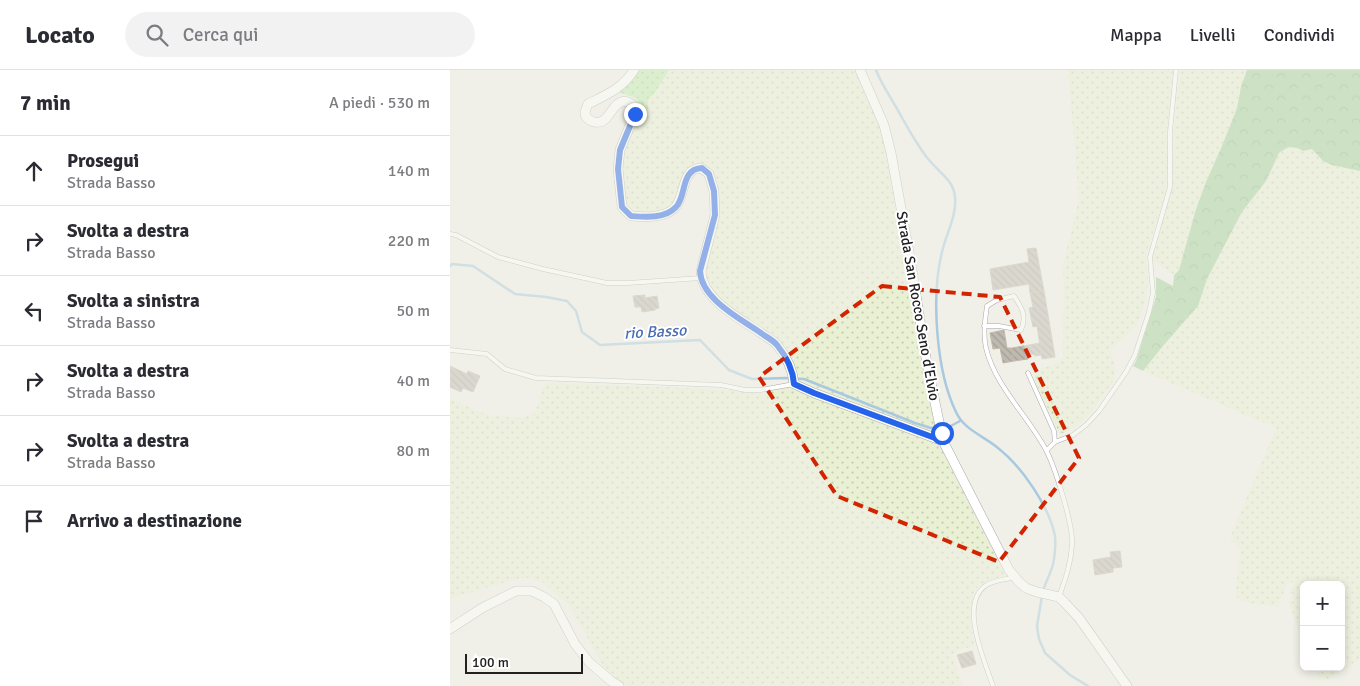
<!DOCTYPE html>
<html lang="it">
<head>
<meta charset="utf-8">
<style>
	body { margin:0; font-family:Signika,sans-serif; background:#f2f2f3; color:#2b2b33 }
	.controls { position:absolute; right:15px; bottom:15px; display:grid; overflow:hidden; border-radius:8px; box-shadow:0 2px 8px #0003 }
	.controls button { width:45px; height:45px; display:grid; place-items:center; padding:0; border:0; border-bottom:1px solid #e1e1e2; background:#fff; color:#2b2b33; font:25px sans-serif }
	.scale { position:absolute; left:15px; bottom:12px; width:118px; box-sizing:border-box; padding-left:5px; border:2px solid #212121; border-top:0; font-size:14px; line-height:18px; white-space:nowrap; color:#212121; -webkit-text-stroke:4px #fff; paint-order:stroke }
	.stop { position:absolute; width:15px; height:15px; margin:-11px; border:4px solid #2563eb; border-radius:50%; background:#fff }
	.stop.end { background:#2563eb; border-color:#fff; box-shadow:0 1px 5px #0008 }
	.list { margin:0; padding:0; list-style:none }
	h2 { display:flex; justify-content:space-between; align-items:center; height:65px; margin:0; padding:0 20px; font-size:21px }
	h2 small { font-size:16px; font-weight:400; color:#7c7c81 }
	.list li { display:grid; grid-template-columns:32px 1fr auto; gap:15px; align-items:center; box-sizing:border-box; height:70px; padding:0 20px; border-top:1px solid #e1e1e2 }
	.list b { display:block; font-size:19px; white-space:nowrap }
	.list p { margin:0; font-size:16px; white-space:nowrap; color:#7c7c81 }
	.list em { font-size:16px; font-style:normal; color:#7c7c81 }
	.icon { flex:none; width:28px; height:28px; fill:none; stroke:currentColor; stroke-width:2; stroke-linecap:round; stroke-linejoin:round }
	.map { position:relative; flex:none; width:910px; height:616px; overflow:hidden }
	header { display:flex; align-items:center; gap:30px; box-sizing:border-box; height:70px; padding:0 25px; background:#fff; border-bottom:1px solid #e1e1e2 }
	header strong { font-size:24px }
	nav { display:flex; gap:28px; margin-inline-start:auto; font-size:18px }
	.search { width:350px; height:45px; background:#f2f2f3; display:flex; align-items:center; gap:12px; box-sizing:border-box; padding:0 18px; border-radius:28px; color:#7c7c81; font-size:19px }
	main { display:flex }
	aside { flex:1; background:#fff }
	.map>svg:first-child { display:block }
	.farmland { fill:url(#farmland-dots) }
	.grass { fill:url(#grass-dots) }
	.forest { fill:url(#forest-crowns) }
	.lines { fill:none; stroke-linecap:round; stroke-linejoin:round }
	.stream { stroke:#a8c9df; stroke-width:2.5 }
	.building { fill:url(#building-back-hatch); stroke:#c4b9a9 }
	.service-casing { stroke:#a8a8a8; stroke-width:5 }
	.tertiary-casing { stroke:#a8a8a8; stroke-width:10 }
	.service { stroke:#fff; stroke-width:4 }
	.tertiary { stroke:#fff; stroke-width:9 }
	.route { stroke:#2563eb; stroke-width:6 }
	.marked { fill:none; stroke:#d22400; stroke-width:4; stroke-dasharray:10 6; stroke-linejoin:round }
	.labels { text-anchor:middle; stroke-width:4; stroke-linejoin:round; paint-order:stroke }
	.street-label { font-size:15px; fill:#212121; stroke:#fff }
	.water-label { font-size:16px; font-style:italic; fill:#4a6db4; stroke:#fff }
</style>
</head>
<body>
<header>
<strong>Locato</strong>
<div class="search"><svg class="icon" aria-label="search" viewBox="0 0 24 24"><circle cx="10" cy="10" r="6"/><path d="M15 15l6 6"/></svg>Cerca qui</div>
<nav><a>Mappa</a><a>Livelli</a><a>Condividi</a></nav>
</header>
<main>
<aside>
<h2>7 min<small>A piedi · 530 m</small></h2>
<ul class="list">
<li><svg class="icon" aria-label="ahead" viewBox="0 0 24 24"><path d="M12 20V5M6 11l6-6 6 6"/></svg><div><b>Prosegui</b><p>Strada Basso</p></div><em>140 m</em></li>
<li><svg class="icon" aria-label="right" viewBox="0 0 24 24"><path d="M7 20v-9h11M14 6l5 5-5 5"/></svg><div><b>Svolta a destra</b><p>Strada Basso</p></div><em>220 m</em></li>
<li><svg class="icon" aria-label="left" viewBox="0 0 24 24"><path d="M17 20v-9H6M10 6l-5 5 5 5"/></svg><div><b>Svolta a sinistra</b><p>Strada Basso</p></div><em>50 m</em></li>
<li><svg class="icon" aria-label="right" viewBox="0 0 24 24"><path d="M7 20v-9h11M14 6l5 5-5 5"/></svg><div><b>Svolta a destra</b><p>Strada Basso</p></div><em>40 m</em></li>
<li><svg class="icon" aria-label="right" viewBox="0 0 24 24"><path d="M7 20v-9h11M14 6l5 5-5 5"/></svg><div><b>Svolta a destra</b><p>Strada Basso</p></div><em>80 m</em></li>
<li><svg class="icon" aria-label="arrive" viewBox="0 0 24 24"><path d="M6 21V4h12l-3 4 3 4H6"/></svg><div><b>Arrivo a destinazione</b></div></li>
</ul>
</aside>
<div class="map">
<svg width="910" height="616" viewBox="0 0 910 616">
	<defs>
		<pattern id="farmland-dots" width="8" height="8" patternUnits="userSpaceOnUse" patternTransform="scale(1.25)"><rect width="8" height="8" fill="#e9f0d3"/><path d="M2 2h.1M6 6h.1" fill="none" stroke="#c8ceb5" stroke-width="1.8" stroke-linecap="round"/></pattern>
		<pattern id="grass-dots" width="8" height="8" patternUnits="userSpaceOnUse" patternTransform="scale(1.25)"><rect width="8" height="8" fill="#c1ecad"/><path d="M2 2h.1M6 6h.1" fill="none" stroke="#a6ca95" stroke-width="1.8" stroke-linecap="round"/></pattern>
		<pattern id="forest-crowns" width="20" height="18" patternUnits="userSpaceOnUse" patternTransform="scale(1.25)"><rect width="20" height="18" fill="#a2d19c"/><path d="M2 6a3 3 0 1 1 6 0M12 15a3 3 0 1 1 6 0" fill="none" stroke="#8bb386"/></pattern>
		<pattern id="building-back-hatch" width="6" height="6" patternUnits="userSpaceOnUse" patternTransform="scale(1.25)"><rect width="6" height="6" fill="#beb9b1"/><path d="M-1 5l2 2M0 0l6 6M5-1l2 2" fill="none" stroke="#a39f98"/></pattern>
	</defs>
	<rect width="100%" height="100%" fill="#f1f0e8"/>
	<g class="farmland">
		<path d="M219 0H406L431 59 486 358 485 363 355 313 351 309 341 291 267 228 257 213 254 204 266 158 268 144 263 103 256 96 247 95 239 98 228 128 220 137 205 142 185 144 174 136 171 104 173 86 178 69 188 48 195 51 198 38V30L206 21Z"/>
		<path d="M618 0H723L717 63 718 94 716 121 696 185 698 214 695 232 687 254 676 267 660 279 666 300 664 310 641 343 623 359 610 364 585 311V305L589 299 608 293 613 287 614 220 613 196 629 128Z"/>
		<path d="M730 0H797L791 17 787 38 772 76 756 112 746 139 729 200 724 205 703 191 702 186 722 118 724 57Z"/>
		<path d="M838 77 848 78 853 81 862 79 910 101V589L876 611 869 608 864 597H891V515H854V571L840 538 839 522 845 514 844 512 837 514 828 537 793 532 785 525 791 479 783 472 780 468 826 358 693 301 713 276 748 236 757 209 792 142 816 111 829 83Z"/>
		<path d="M95 313 265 319 312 324 325 320 336 318 354 323 490 376 556 507 546 508 529 515 524 523 520 542 524 575 502 584 513 616H176L155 598 144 580 120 536 91 511 81 508 66 509 6 527 0 531V328L25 340 39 345 68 348 77 346 85 342Z"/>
	</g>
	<path class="grass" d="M189 0H219L206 21 198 30V38L195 51 188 48V29L168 22 186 5Z"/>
	<path class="forest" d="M797 0H910V101L882 95 873 91 862 79 853 81 848 78 838 77 829 83 816 111 792 142 757 209 748 236 713 276 693 301 683 296 686 291 706 227V207L723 216 724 205 729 200 746 139 756 112 772 76 787 38 791 17Z"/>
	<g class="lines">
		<g class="stream">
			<path d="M426 0C431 13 439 25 446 37 453 49 459 61 467 73 471 79 475 86 480 91 490 103 504 111 505 127 507 146 496 164 492 182 481 226 486 301 506 342 514 360 534 366 548 378 572 397 599 436 605 466 606 473 605 481 604 489 603 500 596 510 593 521"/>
			<path d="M0 196 2 194 23 196 65 224 96 227 117 231 126 241 132 262 150 275 250 270 279 300 302 309 335 308 354 309 465 353 481 358H488"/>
			<path d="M493 358H497L510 351"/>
			<path d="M592 526 587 556 589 569 595 583 620 605 638 616"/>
		</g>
	</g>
	<g class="building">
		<path d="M586 178 594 221 580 223 579 214 543 220 540 199 579 192 577 179Z"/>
		<path d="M594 221 605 287 592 289 587 256 583 257 579 238 583 237 580 223Z"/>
		<path d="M195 225V228L207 226 209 238 205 239V240L192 242 191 237H185L183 226Z"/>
		<path d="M554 260 557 278H562L564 291 553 293 550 278 543 279 540 263Z"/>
		<path d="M590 273 591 285 585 286 584 284 578 285V289L564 291 562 278Z"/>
		<path d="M0 296 17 304 18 301 30 306 23 322 13 318 11 322 0 317Z"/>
		<path d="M670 481 672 497 663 498V502L645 505 643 490 661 487 660 482Z"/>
		<path d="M522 581 526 594 512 598 507 585Z"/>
	</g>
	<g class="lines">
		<g class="service-casing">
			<g id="service">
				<path d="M0 164 6 165 48 187 93 199 157 213H178L251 208"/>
				<path d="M534 256H549L571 260C577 246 572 238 564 226L547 230 537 236C535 250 533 264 536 278 545 316 578 346 596 380 605 397 624 457 622 475 621 494 615 510 609 527"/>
				<path d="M0 280 37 284 55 299 86 308 271 315 295 320H311L344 314"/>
				<path d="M578 303 604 361 605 372"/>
				<path d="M597 380 605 372 623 365 636 355 649 341 676 302 685 285 699 242 703 223 700 187 720 117V62L726 0"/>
				<path d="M543 616C535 592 509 535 535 516 543 510 555 510 565 507"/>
			</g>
		</g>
		<g class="tertiary-casing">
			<g id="tertiary">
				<path d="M184 0C173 18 156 25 138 34 136 39 133 44 137 48 140 51 141 51 144 52 159 55 160 36 171 32 175 30 178 32 182 34L185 43 170 80 168 99 172 137 181 146C194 147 207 148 219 142 238 133 228 99 251 98L259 104 264 121 265 145 251 201C251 229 291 249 311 263 316 267 323 270 327 275 336 286 343 300 344 314L364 323 493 371"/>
				<path d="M410 0 434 55 441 83 460 188 477 294 493 371 559 500 569 512 576 518 587 522 609 527 615 533 629 548 677 616"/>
				<path d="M0 559 32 538 66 521H82L94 527 104 534 125 574 139 592 161 611 169 616"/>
			</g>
		</g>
		<use href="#service" class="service"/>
		<use href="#tertiary" class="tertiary"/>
	</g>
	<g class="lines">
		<path class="route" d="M185 44 170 80 168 99 172 137 181 146C195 147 215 149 226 137 237 126 230 99 252 98L259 104 264 121 265 145 250 201C251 229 291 249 311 263 316 267 323 270 327 275 336 286 343 300 344 314L364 323 493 371 492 363"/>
	</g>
	<path d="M0 0H910V616H0ZM432 216 550 227 629 388 549 492 387 426 309 307Z" fill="#f1f0e8" fill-opacity=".55" fill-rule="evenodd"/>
	<path class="marked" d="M432 216 550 227 629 388 549 492 387 426 309 307Z"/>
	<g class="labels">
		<g class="street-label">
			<text transform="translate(468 236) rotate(80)" y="5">Strada San Rocco Seno d'Elvio</text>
		</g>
		<g class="water-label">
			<text transform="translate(205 261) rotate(-3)" y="6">rio Basso</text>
		</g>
	</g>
</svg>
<div class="controls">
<button>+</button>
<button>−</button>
</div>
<div class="scale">100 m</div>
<div class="stop" style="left:492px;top:363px"></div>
<div class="stop end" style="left:185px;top:44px"></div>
</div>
</main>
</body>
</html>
